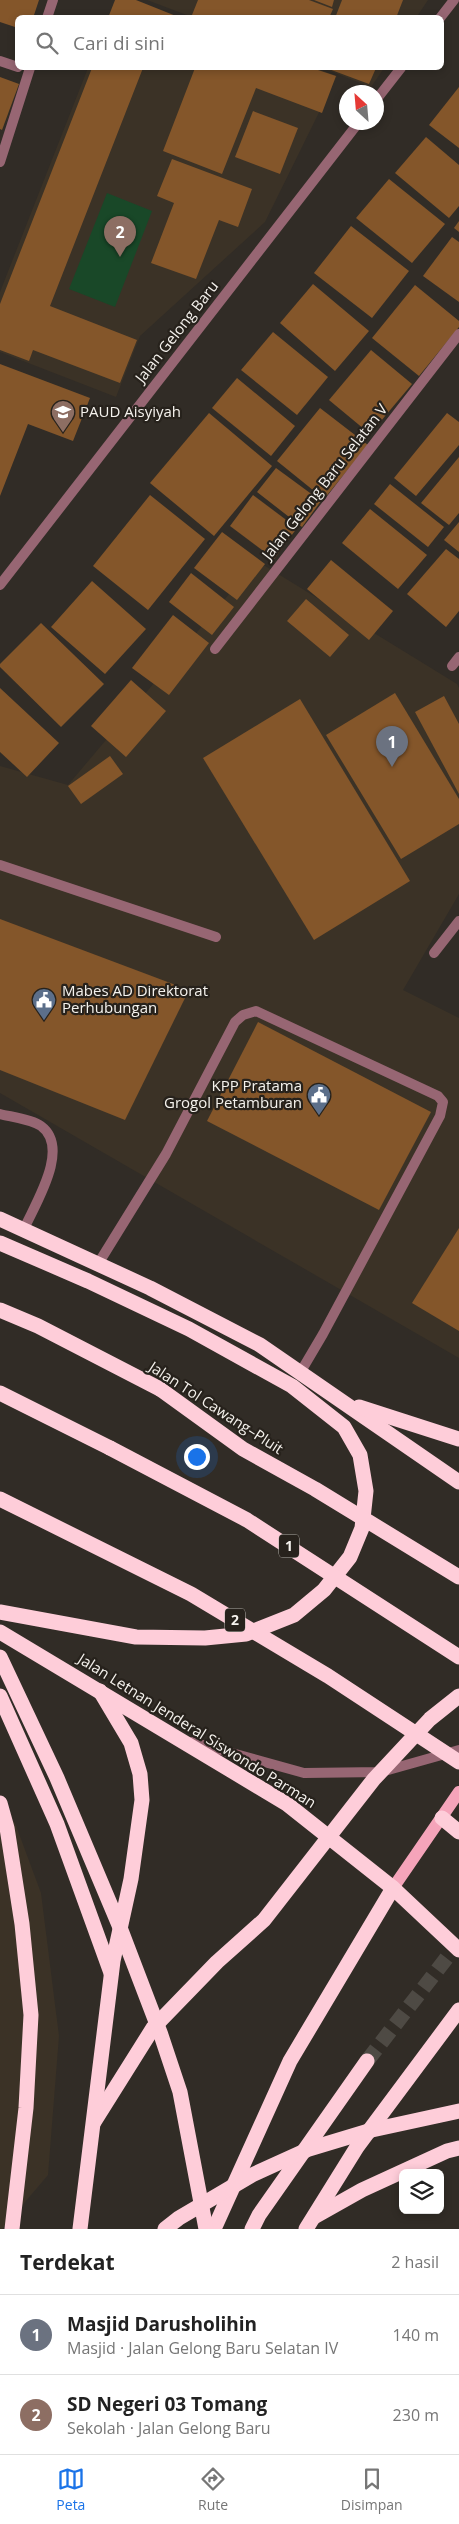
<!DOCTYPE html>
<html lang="id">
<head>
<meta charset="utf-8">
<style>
	body { margin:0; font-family:"Open Sans",sans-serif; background:#f2f2f2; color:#222 }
	.controls { position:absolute; right:15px; bottom:15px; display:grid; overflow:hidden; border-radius:8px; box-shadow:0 2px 8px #0003 }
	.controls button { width:45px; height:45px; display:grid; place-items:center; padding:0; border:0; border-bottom:1px solid #e0e0e0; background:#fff; color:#222; font:25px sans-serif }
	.compass { position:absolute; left:339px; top:85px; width:45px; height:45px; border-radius:50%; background:#fff; box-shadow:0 2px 8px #0003; rotate:334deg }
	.you { position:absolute; left:196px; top:1456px; width:18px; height:18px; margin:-12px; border:4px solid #fff; border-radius:50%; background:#1a73e8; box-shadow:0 0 0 8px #1a73e833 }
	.badge { display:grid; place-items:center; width:32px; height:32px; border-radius:50%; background:#1a73e8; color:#fff; font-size:16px; font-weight:700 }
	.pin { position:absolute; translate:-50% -41px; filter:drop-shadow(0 1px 2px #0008) }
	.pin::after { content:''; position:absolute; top:26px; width:18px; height:15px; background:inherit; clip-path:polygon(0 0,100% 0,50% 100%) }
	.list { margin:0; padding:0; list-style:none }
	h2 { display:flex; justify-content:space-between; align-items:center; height:65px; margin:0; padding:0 20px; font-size:21px }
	h2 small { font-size:16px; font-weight:400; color:#767676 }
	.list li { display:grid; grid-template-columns:32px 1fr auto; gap:15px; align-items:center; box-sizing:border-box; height:80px; padding:0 20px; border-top:1px solid #e0e0e0 }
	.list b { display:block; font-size:19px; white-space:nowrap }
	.list p { margin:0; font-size:16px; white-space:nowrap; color:#767676 }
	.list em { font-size:16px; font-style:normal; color:#767676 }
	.icon { flex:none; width:28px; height:28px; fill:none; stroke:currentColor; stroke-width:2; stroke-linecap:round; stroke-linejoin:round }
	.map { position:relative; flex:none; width:459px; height:2229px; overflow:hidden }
	.search { position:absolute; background:#fff; box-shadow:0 2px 8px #0003; left:15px; right:15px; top:15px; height:55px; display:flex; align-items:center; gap:12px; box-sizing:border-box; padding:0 18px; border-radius:8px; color:#767676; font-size:19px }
	.sheet { height:225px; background:#fff }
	nav { display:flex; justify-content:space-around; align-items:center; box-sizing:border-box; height:70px; border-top:1px solid #e0e0e0; background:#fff; font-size:14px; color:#767676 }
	nav a { display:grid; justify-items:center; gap:2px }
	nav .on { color:#1a73e8 }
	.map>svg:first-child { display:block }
	.built { fill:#3b3226 }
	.green { fill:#194828 }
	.building { fill:#84562a }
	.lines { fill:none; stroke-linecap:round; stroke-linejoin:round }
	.highway-tunnel { stroke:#4e4a44; stroke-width:15; stroke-dasharray:15 8; stroke-linecap:butt }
	.lane { stroke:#976673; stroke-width:10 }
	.street { stroke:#976673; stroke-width:10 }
	.primary { stroke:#f5a4ba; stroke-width:12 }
	.highway { stroke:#fecdd9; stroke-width:15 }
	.highway-bridge { stroke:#fecdd9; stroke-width:15 }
	.labels { text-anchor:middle; stroke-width:4.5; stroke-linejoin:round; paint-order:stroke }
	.shield { fill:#27221c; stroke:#b7b4ae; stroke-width:1 }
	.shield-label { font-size:14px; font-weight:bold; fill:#f5f2ed }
	.street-label { font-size:15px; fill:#f5f2ed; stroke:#27221c }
	.poi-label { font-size:15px; fill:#f5f2ed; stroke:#27221c; text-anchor:start }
</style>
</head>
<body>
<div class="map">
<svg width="459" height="2229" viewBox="0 0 459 2229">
	<rect width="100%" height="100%" fill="#312c26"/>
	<g class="built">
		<path d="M147 0H428L416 18 192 17Z"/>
		<path d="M88 68H315L337 76 265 222 140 336 116 397 0 352V292Z"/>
		<path d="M322 68H384L371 87Z"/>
		<path d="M257 561 457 684 459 688V894L403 990 459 1018V1358L0 1093V766L68 785Z"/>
		<path d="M0 1807 15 1823 41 1893 59 2036 48 2175 2 2229H0Z"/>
	</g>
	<path class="green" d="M107 193 152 211 115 307 69 289Z"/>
	<g class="building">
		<path d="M0 0H39L33 18H18V28L0 22Z"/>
		<path d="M115 0H136L181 18H108Z"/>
		<path d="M198 0H309L333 9 329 18H198L192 15Z"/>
		<path d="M314 0H334L332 7Z"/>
		<path d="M342 0H403L396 18H335Z"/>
		<path d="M92 68H143L50 306 137 340 120 383 33 350 29 361 0 350V304Z"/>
		<path d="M195 68H312L336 76 322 113 256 88 222 174 163 151Z"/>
		<path d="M326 68H376L369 84Z"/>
		<path d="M0 77 19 84 2 130 0 129Z"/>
		<path d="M459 87V148L429 125Z"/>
		<path d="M253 111 298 128 280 174 235 157Z"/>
		<path d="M426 137 459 165V206L449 218 395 173Z"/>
		<path d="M172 159 252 189 238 227 219 220 196 279 151 263 174 203 157 196Z"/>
		<path d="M389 179 445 224 412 263 356 218Z"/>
		<path d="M459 221V232L454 228Z"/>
		<path d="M351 226 409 271 372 318 314 273Z"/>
		<path d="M452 237 459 242V302L423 276Z"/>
		<path d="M313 284 369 331 335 371 280 323Z"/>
		<path d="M415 285 459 321V327L419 376 372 338Z"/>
		<path d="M273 332 328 377 297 415 241 370Z"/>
		<path d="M371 350 412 384 370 434 329 400Z"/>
		<path d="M0 364 90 398 73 441 28 424 0 496Z"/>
		<path d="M237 378 295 426 271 456 212 408Z"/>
		<path d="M320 408 368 445 324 499 277 461Z"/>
		<path d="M209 413 272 466 214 536 150 483Z"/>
		<path d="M447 413 459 422V445L416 496 394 478Z"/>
		<path d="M459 457V513L449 525 421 503Z"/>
		<path d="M276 468 321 501 302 527 257 492Z"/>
		<path d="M390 484 444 527 428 547 374 504Z"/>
		<path d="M150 495 205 539 148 610 93 566Z"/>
		<path d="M253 495 297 528 274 559 230 526Z"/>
		<path d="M370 509 427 555 398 589 342 543Z"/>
		<path d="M459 522V552L444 540Z"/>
		<path d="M222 532 265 564 237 600 194 568Z"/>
		<path d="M446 549 459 559V611L446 627 407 594Z"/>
		<path d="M331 560 393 611 369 640 307 589Z"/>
		<path d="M191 573 234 607 212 635 169 602Z"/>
		<path d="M92 581 146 629 105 674 51 627Z"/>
		<path d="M306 599 349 635 330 657 287 621Z"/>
		<path d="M173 615 209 643 169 695 132 668Z"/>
		<path d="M41 623 104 684 61 727 0 667V664Z"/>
		<path d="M131 680 166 711 126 757 91 726Z"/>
		<path d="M0 688 59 743 27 777 0 752Z"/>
		<path d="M395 693 459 799V824L401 859 326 735Z"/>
		<path d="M444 696 459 724V794L415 712Z"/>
		<path d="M300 699 410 881 314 940 203 758Z"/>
		<path d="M110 756 123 774 81 804 68 786Z"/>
		<path d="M0 919 173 984 187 994 125 1120 0 1070Z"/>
		<path d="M258 1022 431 1112 379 1210 207 1121Z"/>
		<path d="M459 1228V1331L412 1303Z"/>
	</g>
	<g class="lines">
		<path class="highway-tunnel" d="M367 2061 459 1942"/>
		<g class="lane">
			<path d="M0 865 216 937"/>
			<path d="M0 1114C12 1117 31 1119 41 1126 71 1148 35 1204 24 1229"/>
			<path d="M98 1264 166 1154 235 1022 243 1015 256 1011 438 1096 443 1102 440 1116 323 1334 300 1373"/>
			<path d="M192 1742 304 1773 381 1772 459 1750"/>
		</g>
		<g class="street">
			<path d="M47 18 53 0"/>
			<path d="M440 18 454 0"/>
			<path d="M0 61 18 67"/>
			<path d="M376 100 401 68"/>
			<path d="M0 162 30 68"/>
			<path d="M0 585 359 122"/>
			<path d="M215 649 459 334"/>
			<path d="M452 666 459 657"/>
			<path d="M434 953 459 921"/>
		</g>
		<path class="primary" d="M393 1888 459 1792"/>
		<g class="highway">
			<path d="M0 1219 150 1288 260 1345 459 1482"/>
			<path d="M0 1243 88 1281 189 1329 292 1386 344 1427 360 1455 366 1491 362 1528 350 1557 324 1590 294 1615 246 1634 205 1638 136 1637 0 1612"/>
			<path d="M0 1310 38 1326 160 1389"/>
			<path d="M0 1393 110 1448"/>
			<path d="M359 1407 459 1439"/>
			<path d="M0 1632 287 1804 393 1888 459 1950"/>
			<path d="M0 1696 57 1824 111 1973"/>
			<path d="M0 1803 7 1828 22 1924 31 2015 26 2108 12 2229"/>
			<path d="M442 1818 459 1832"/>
			<path d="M94 2122 153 2028 217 1962 264 1920 374 1779 430 1719 459 1696"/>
			<path d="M314 2217 362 2190 447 2151 459 2148"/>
			<path d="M80 2229 113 1961 131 1879 142 1800 140 1774 131 1743 100 1691"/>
			<path d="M214 2229 290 2061 393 1888"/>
			<path d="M252 2229 259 2215 367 2061"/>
			<path d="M306 2229 357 2147 459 2010"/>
		</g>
		<g class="highway-bridge">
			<path d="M160 1389 243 1449 315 1489 459 1577"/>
			<path d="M110 1448 247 1520 459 1657"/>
			<path d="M0 1499 191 1594 328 1676 459 1762"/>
			<path d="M0 1657 57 1778 119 1925 161 2035 180 2092 206 2229"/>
			<path d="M165 2229 179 2218 252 2175 309 2149 372 2130 459 2111"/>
		</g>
	</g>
	<defs>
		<g id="school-pin" transform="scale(1.25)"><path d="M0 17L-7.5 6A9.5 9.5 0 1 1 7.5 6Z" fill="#8d6e63" stroke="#27221c"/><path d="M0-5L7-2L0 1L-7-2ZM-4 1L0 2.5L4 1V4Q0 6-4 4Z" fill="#fff"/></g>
		<g id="civic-pin" transform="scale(1.25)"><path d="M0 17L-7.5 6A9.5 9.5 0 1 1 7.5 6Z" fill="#5c6f8a" stroke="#27221c"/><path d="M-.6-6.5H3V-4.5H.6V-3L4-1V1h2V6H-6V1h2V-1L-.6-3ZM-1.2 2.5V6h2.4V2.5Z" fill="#fff"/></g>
	</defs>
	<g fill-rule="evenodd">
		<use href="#school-pin" x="63" y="412"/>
		<use href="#civic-pin" x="44" y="1000"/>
		<use href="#civic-pin" x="319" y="1095"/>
	</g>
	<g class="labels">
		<g class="shield">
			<rect x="279" y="1534.5" width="20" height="23" rx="4"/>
			<rect x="225" y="1608.5" width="20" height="23" rx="4"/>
		</g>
		<g class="shield-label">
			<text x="289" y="1551">1</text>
			<text x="235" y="1625">2</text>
		</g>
		<g class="street-label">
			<text transform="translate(177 332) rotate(-52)" y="5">Jalan Gelong Baru</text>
			<text transform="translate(325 482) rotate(-52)" y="5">Jalan Gelong Baru Selatan V</text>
			<text transform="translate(216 1408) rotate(33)" y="5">Jalan Tol Cawang–Pluit</text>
			<text transform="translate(197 1731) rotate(32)" y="5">Jalan Letnan Jenderal Siswondo Parman</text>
		</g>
		<g class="poi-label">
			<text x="80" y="417">PAUD Aisyiyah</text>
			<text x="62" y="996">Mabes AD Direktorat<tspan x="62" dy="17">Perhubungan</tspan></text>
			<text x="302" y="1091" text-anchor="end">KPP Pratama<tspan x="302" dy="17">Grogol Petamburan</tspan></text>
		</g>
	</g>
</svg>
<div class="controls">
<button><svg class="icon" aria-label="layers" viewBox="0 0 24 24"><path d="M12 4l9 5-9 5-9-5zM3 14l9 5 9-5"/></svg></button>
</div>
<svg class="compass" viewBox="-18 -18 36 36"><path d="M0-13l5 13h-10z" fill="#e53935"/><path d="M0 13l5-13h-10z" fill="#767676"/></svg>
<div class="you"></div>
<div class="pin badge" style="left:392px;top:767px;background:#6b7280">1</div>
<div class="pin badge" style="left:120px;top:257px;background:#8d6e63">2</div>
<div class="search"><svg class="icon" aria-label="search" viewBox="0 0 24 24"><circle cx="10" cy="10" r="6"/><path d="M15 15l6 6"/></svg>Cari di sini</div>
</div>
<section class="sheet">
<h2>Terdekat<small>2 hasil</small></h2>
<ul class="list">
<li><span class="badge" style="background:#6b7280">1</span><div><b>Masjid Darusholihin</b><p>Masjid · Jalan Gelong Baru Selatan IV</p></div><em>140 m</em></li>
<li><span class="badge" style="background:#8d6e63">2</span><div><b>SD Negeri 03 Tomang</b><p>Sekolah · Jalan Gelong Baru</p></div><em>230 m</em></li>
</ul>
</section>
<nav>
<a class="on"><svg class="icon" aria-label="map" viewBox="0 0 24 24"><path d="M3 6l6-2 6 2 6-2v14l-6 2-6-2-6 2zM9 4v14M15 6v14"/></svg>Peta</a>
<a><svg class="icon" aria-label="directions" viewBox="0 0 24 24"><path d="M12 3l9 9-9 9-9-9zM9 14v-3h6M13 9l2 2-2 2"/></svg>Rute</a>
<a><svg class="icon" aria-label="saved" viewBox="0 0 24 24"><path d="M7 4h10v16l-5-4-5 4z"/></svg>Disimpan</a>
</nav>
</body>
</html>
